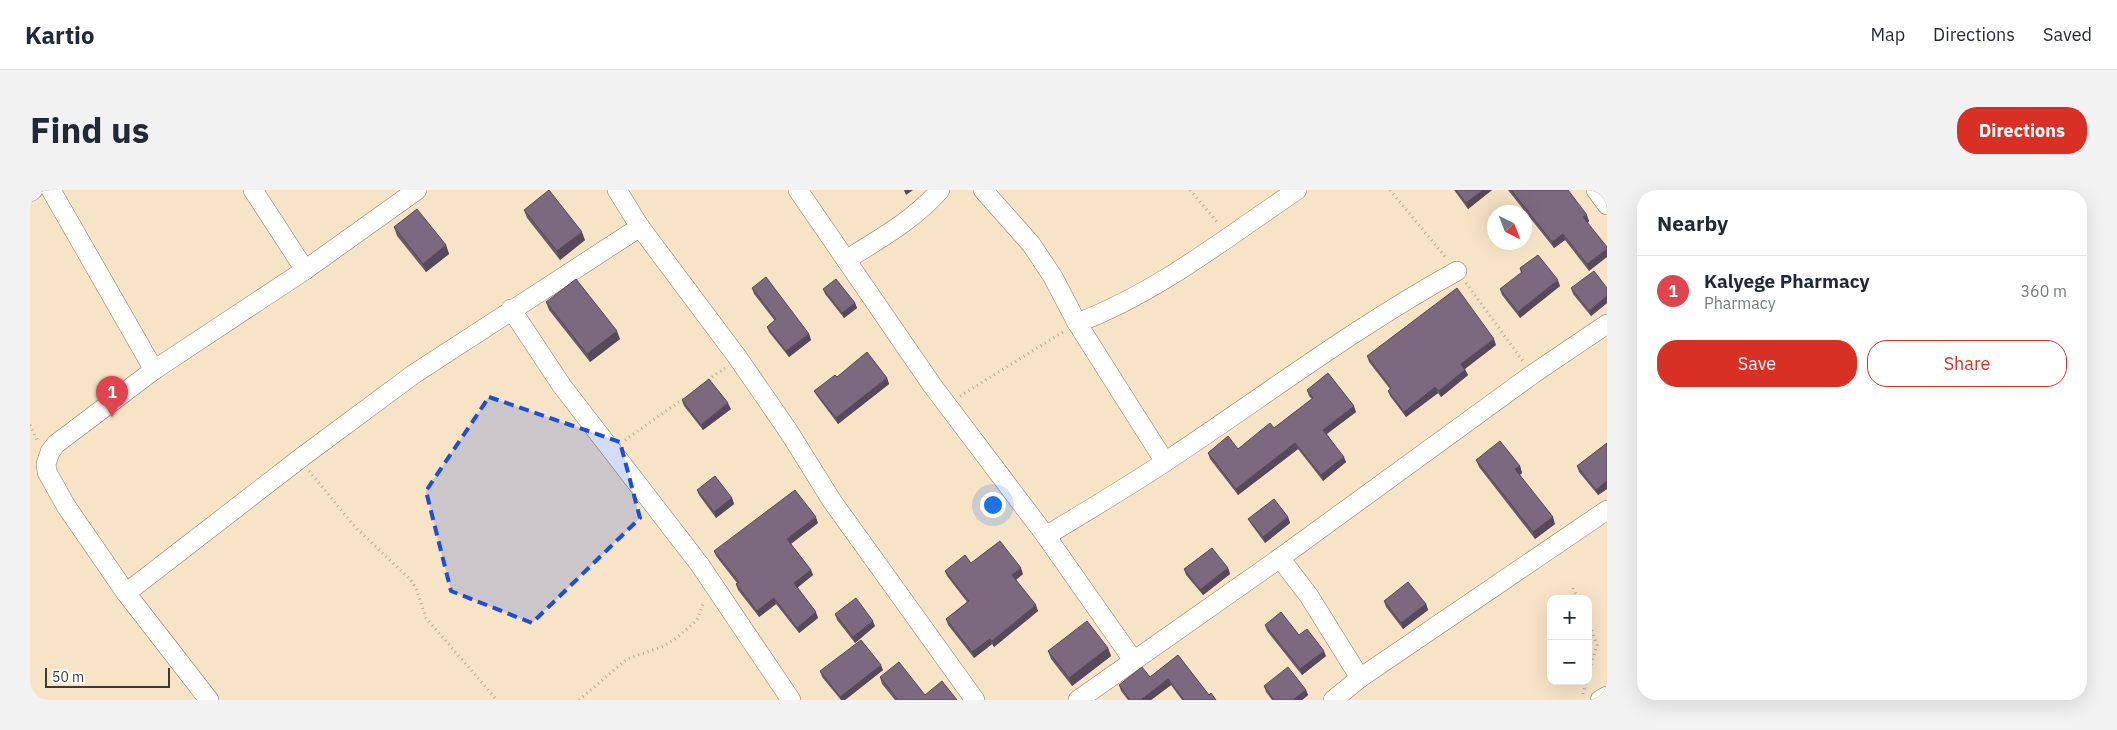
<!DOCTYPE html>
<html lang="en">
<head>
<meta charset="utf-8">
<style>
	body { margin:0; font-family:"IBM Plex Sans",sans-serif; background:#f2f2f3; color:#1f2937 }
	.controls { position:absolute; right:15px; bottom:15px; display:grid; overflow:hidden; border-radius:10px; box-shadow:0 5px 20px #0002 }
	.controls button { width:45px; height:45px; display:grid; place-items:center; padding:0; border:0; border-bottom:1px solid #e0e1e3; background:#fff; color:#1f2937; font:25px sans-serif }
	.compass { position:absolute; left:1457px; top:15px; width:45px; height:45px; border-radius:50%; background:#fff; box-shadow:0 5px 20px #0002; rotate:138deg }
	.scale { position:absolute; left:15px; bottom:12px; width:125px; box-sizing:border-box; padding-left:5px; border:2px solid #423a2f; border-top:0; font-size:14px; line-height:18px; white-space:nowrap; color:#423a2f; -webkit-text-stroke:4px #fff; paint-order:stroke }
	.you { position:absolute; left:962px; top:314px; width:18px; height:18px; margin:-12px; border:4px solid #fff; border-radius:50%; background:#1a73e8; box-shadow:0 0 0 8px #1a73e833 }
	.badge { display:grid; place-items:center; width:32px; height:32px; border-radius:50%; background:#d93025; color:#fff; font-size:16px; font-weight:700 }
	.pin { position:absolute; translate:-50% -41px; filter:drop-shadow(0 1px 2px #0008) }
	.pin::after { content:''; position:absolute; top:26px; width:18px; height:15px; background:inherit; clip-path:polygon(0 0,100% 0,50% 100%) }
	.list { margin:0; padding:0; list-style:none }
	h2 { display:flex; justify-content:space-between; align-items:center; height:65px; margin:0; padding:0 20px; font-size:21px }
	h2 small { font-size:16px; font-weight:400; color:#747a83 }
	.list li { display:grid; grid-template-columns:32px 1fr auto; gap:15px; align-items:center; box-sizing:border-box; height:70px; padding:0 20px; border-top:1px solid #e0e1e3 }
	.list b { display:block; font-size:19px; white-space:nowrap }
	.list p { margin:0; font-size:16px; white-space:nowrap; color:#747a83 }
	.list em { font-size:16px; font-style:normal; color:#747a83 }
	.actions { display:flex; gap:10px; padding:15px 20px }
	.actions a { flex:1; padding:11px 0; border:1px solid #d93025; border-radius:20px; text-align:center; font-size:18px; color:#d93025 }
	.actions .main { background:#d93025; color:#fff }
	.map { position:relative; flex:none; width:1577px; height:510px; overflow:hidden; border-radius:20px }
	header { display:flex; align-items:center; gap:30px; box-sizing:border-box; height:70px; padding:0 25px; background:#fff; border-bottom:1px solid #e0e1e3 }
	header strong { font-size:24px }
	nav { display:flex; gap:28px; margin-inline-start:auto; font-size:18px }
	.intro { display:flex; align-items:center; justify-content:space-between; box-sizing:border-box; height:120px; padding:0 30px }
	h1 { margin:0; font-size:35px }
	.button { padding:12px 22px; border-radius:20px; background:#d93025; color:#fff; font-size:18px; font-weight:700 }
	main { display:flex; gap:30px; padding:0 30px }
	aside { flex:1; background:#fff; border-radius:20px; box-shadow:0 5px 20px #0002 }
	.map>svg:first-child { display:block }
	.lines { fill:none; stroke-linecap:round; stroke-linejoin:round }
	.street-casing { stroke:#87765c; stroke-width:20 }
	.path { stroke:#b4a58f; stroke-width:3; stroke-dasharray:1 4; stroke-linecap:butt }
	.street { stroke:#fff; stroke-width:19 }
	.wall { fill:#6b596d }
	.shaded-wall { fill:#574959 }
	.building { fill:#7c687f; stroke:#574959 }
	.marked { fill:#1d4ed8; fill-opacity:0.2; stroke:#1d4ed8; stroke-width:4; stroke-dasharray:10 6; stroke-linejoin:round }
</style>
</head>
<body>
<header>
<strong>Kartio</strong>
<nav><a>Map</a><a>Directions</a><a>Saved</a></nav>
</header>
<div class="intro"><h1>Find us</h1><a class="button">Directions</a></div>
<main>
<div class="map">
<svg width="1577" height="510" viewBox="0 0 1577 510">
	<rect width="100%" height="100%" fill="#f7e4c7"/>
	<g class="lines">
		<g class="street-casing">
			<g id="street">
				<path d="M21 0 124 180"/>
				<path d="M223 0 275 80"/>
				<path d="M587 0 610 37 708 168 759 242 802 311 945 510"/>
				<path d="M768 0 902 195 1016 346 1103 470"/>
				<path d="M953 0 1001 54 1023 87 1047 133 1135 272"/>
				<path d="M1566 0 1577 15"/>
				<path d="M0 2 3 0"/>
				<path d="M816 70C849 49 884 30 910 0"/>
				<path d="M481 119 532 196 670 375 761 510"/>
				<path d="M1047 133C1127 103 1197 47 1267 0"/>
				<path d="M1016 346C1055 322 1096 298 1135 272 1232 208 1325 137 1427 81"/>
				<path d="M1250 368 1279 406 1330 488"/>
				<path d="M96 403 272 267 384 184 610 37"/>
				<path d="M179 510 96 403 36 316 17 282 16 274 20 262 26 254 124 180 275 80 387 0"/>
				<path d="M1048 510 1250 368 1503 184 1577 134"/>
				<path d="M1303 510 1330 488 1577 320"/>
				<path d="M1570 510 1577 506"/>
			</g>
		</g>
		<g class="path">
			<path d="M1160 0 1189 34"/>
			<path d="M1360 0 1417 69"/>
			<path d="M1436 93 1493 171"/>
			<path d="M678 190 695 178"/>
			<path d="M930 206 1033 142"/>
			<path d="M0 235 7 250"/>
			<path d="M595 250 653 209"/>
			<path d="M279 281 326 338 380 389 386 398 396 428 467 510"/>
			<path d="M1543 398 1548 409"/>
			<path d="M1558 431 1567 455 1558 484"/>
			<path d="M1553 504 1556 491"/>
			<path d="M549 510 597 469 634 456 648 447 667 430 674 411"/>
		</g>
		<use href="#street" class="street"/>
	</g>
	<g class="wall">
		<path d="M1424 0H1462L1438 19Z"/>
		<path d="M1478 0H1538L1559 31 1558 33 1559 81 1535 50 1524 58Z"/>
		<path d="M494 20 555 50 530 70 497 28Z"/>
		<path d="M364 37 416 55 419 64 396 82 367 46Z"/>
		<path d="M1490 78 1530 96 1490 128 1472 105 1470 99 1491 83Z"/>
		<path d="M722 98 779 144 781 150 759 167 739 142 737 137 745 131 724 104Z"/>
		<path d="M1541 98H1577V113L1561 126 1543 104Z"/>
		<path d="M793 99 825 113 827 118 814 128 795 104Z"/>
		<path d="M516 112 590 149 560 172 519 120Z"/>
		<path d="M1466 155 1435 179 1438 185 1411 207 1408 203 1376 227 1360 206 1358 201 1360 199 1339 172 1337 166Z"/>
		<path d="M807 187 857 188 859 194 808 234 787 206 784 201Z"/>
		<path d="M1277 200 1326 222 1297 244 1316 272 1293 291 1268 259 1208 305 1180 269 1178 263 1208 259 1244 238 1282 209 1279 206Z"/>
		<path d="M652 210 701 219 673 240 654 216Z"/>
		<path d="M1577 253V299L1568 305 1549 282 1547 276Z"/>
		<path d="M1446 270 1490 276 1492 283 1490 285 1525 334 1505 349 1449 277Z"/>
		<path d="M667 300 702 308 704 314 686 328 669 305Z"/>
		<path d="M1258 327 1260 333 1235 353 1221 334 1218 329Z"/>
		<path d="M788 333 761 354 781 380 783 385 767 397 788 428 769 443 746 414 729 427 708 400 706 394 707 393 686 366 684 361Z"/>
		<path d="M941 373 993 384 986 390 1008 421 964 457 962 454 944 468 918 435 916 429 937 412 917 386 915 381Z"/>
		<path d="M1198 378 1200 384 1173 405 1156 385 1154 379Z"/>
		<path d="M1354 411 1396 414 1398 420 1373 439 1356 417Z"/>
		<path d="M805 424 845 436 825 453 807 430Z"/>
		<path d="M1235 435 1296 466 1272 485 1237 441Z"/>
		<path d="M1078 458 1081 466 1042 496 1021 469 1018 461Z"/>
		<path d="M1148 465 1179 505 1186 510H1152L1141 495 1121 510H1098L1091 501 1089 495 1120 487Z"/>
		<path d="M853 480 815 510H811L792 487 790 481Z"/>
		<path d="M850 487 895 505 927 510H865L852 494Z"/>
		<path d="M1234 496 1276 500 1278 505 1272 510H1242L1236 502Z"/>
	</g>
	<g class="shaded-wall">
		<path d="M874 0H883L876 5Z"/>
		<path d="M1453 0H1462L1438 19 1436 13Z"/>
		<path d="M1557 25 1559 31 1556 34 1553 27Z"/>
		<path d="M552 42 555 50 530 70 527 61Z"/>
		<path d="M1533 44 1535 50 1524 58 1522 52Z"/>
		<path d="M416 55 419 64 396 82 393 74Z"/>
		<path d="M1577 59V67L1559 81 1557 74Z"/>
		<path d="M1528 90 1530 96 1490 128 1488 122Z"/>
		<path d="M1577 106V113L1561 126 1559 121Z"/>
		<path d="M825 113 827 118 814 128 812 123Z"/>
		<path d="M587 141 590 149 560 172 557 164Z"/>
		<path d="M779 144 781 150 759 167 756 161Z"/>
		<path d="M1464 149 1466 155 1433 180 1431 174Z"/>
		<path d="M1435 180 1438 185 1411 207 1409 201Z"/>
		<path d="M857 188 859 194 808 234 806 228Z"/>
		<path d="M1405 197 1408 203 1376 227 1374 222Z"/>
		<path d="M698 213 701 219 673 240 671 235Z"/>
		<path d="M1324 216 1326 222 1295 245 1293 240Z"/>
		<path d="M1265 253 1268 259 1208 305 1206 299Z"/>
		<path d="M1314 267 1316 272 1293 291 1291 285Z"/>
		<path d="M1490 276 1492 283 1488 286 1485 279Z"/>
		<path d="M1577 291V299L1568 305 1566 300Z"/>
		<path d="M702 308 704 314 686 328 684 322Z"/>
		<path d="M786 327 788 333 759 355 757 349Z"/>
		<path d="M1258 327 1260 333 1235 353 1233 347Z"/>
		<path d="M1523 327 1525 334 1505 349 1503 342Z"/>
		<path d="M991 378 993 384 984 391 982 385Z"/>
		<path d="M1198 378 1200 384 1173 405 1170 400Z"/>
		<path d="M781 380 783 385 766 399 764 393Z"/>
		<path d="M744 408 746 414 729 427 727 421Z"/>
		<path d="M1396 414 1398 420 1373 439 1371 433Z"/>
		<path d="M1006 415 1008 421 964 457 962 451Z"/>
		<path d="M786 422 788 428 769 443 767 438Z"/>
		<path d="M843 431 845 436 825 453 823 447Z"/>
		<path d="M960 449 962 454 944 468 942 462Z"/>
		<path d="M1078 458 1081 466 1042 496 1039 488Z"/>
		<path d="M1294 461 1296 466 1272 485 1270 479Z"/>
		<path d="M851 475 853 480 815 510H811L810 507Z"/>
		<path d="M1138 489 1141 495 1121 510H1111Z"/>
		<path d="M1276 500 1278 505 1272 510H1263Z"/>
	</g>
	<g class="building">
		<path d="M519 0 552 42 527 61 494 20Z"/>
		<path d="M1426 0H1453L1436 13Z"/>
		<path d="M1481 0H1538L1557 25 1553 27 1577 57V59L1557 74 1533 44 1522 52Z"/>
		<path d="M387 19 416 55 393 74 364 37Z"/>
		<path d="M1508 65 1528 90 1488 122 1470 99 1492 82 1490 78Z"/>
		<path d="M1564 81 1577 98V106L1559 121 1541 98Z"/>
		<path d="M736 87 779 144 756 161 737 137 746 129 722 98Z"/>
		<path d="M546 89 587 141 557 164 516 112Z"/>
		<path d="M806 89 825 113 812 123 793 99Z"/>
		<path d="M1427 98 1464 149 1431 174 1435 180 1409 201 1405 197 1374 222 1358 201 1361 198 1337 166Z"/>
		<path d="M837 162 857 188 806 228 784 201 805 185 807 187Z"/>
		<path d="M1298 183 1324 216 1293 240 1314 267 1291 285 1265 253 1206 299 1178 263 1198 246 1208 259 1240 233 1244 238 1283 208 1277 200Z"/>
		<path d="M679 189 698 213 671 235 652 210Z"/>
		<path d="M1470 251 1490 276 1485 279 1523 327 1503 342 1446 270Z"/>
		<path d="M1577 253V291L1566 300 1547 276Z"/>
		<path d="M685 286 702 308 684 322 667 300Z"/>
		<path d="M765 300 786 327 757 349 781 380 764 393 786 422 767 438 744 408 727 421 706 394 709 392 684 361Z"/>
		<path d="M1244 309 1258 327 1233 347 1218 329Z"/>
		<path d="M970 351 991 378 982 385 1006 415 962 451 960 449 942 462 916 429 939 411 915 381 935 365 941 373Z"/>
		<path d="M1182 358 1198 378 1170 400 1154 379Z"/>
		<path d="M1378 392 1396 414 1371 433 1354 411Z"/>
		<path d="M826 408 843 431 823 447 805 424Z"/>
		<path d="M1251 422 1269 445 1277 439 1294 461 1270 479 1235 435Z"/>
		<path d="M1057 431 1078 458 1039 488 1018 461Z"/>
		<path d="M831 450 851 475 810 507 790 481Z"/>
		<path d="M1148 465 1179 505 1181 503 1186 510H1154L1138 489 1111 510H1100L1089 495 1112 477 1120 487Z"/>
		<path d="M869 472 895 505 912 491 927 510H868L850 487Z"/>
		<path d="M1258 477 1276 500 1263 510H1244L1234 496Z"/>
	</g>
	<path class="marked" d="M459 207 590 252 610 328 502 433 421 401 396 301Z"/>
</svg>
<div class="controls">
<button>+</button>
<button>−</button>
</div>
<svg class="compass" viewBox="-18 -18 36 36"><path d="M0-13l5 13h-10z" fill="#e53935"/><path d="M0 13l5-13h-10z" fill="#747a83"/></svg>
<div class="scale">50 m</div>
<div class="you"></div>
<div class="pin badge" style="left:82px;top:227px;background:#e0444e">1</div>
</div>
<aside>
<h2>Nearby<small></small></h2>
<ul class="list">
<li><span class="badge" style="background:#e0444e">1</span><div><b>Kalyege Pharmacy</b><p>Pharmacy</p></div><em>360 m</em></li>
</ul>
<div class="actions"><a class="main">Save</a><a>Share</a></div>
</aside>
</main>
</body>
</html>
